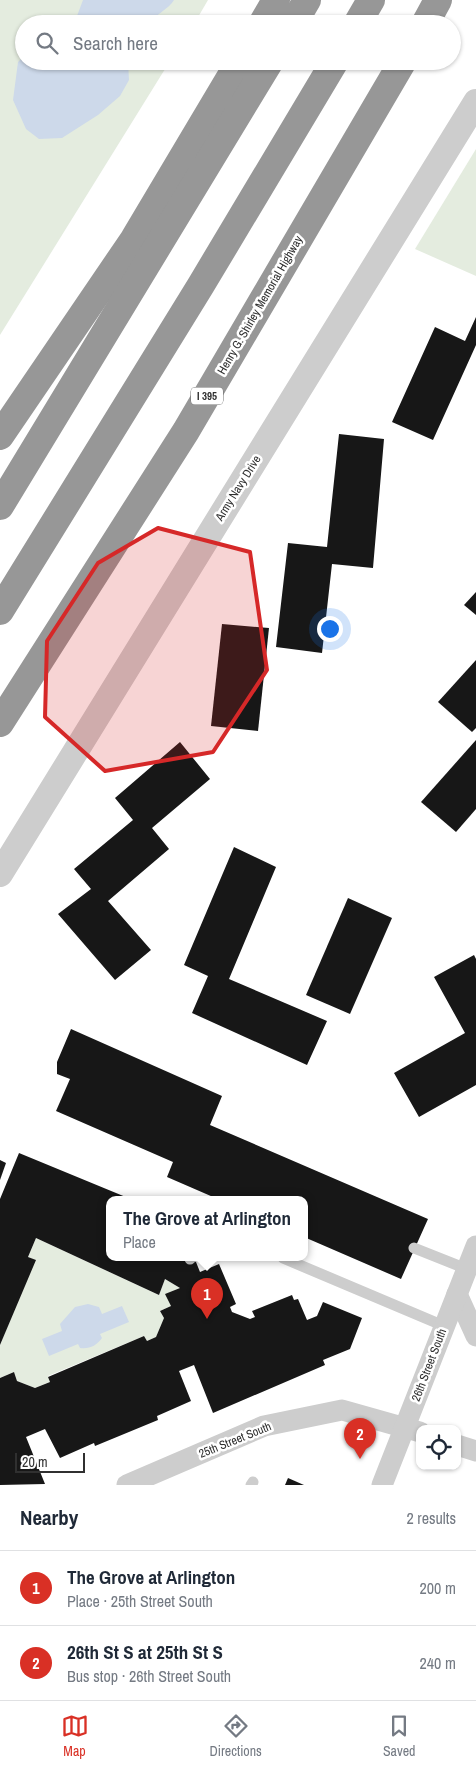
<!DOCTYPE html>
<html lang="en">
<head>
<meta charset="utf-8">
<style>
	body { margin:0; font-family:"Archivo Narrow",sans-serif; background:#f6f6f7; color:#1f2937 }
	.controls { position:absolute; right:15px; bottom:15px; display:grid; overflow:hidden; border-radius:10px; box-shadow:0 1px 4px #0004 }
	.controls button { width:45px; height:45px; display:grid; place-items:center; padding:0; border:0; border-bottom:1px solid #e0e1e3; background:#fff; color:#1f2937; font:25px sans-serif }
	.scale { position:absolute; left:15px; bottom:12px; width:70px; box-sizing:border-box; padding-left:5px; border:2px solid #303030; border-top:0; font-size:14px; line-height:18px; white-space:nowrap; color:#303030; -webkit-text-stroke:4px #fff; paint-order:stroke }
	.you { position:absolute; left:329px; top:628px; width:18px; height:18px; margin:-12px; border:4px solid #fff; border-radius:50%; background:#1a73e8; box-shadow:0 0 0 8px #1a73e833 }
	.badge { display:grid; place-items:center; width:32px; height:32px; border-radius:50%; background:#d93025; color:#fff; font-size:16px; font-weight:700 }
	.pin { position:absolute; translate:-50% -41px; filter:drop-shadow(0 1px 2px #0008) }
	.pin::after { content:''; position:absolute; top:26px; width:18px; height:15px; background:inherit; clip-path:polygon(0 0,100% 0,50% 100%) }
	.popup { position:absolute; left:106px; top:1196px; width:202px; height:65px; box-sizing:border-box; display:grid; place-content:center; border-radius:10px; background:#fff; filter:drop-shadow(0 1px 4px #0005); font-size:16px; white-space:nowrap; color:#747a83 }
	.popup b { font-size:19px; color:#1f2937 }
	.popup::after { content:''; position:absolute; left:50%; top:100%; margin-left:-10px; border:10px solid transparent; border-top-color:#fff }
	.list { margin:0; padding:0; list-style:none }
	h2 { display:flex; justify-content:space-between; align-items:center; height:65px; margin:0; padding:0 20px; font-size:21px }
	h2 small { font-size:16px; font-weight:400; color:#747a83 }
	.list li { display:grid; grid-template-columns:32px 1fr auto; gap:15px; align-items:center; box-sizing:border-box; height:75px; padding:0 20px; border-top:1px solid #e0e1e3 }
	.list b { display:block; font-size:19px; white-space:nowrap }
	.list p { margin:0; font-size:16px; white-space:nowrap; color:#747a83 }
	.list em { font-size:16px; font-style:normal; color:#747a83 }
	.icon { flex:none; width:28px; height:28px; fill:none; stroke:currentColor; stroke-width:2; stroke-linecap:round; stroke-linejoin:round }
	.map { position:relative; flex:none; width:476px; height:1485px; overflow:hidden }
	.search { position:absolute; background:#fff; box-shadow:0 1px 4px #0004; left:15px; right:15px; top:15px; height:55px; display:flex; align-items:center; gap:12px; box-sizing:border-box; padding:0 18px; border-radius:28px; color:#747a83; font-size:19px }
	.sheet { height:215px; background:#fff }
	nav { display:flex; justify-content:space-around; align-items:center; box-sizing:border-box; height:70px; border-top:1px solid #e0e1e3; background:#fff; font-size:14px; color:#747a83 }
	nav a { display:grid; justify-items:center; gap:2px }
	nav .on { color:#d93025 }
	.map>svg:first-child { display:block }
	.green { fill:#e4ecdf }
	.water { fill:#cdd9ea }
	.building { fill:#171717 }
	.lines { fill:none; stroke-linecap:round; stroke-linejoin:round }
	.service { stroke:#cdcdcd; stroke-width:11 }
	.minor { stroke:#cdcdcd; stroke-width:21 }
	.tertiary { stroke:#cdcdcd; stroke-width:26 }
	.motorway { stroke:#979797; stroke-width:28 }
	.marked { fill:#d62828; fill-opacity:0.2; stroke:#d62828; stroke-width:4; stroke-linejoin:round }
	.labels { text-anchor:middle; stroke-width:5; stroke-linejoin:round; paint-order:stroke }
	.shield { fill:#fff; stroke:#6e6e6e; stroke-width:1 }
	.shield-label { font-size:11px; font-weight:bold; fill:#303030 }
	.street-label { font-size:12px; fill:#303030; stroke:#fff }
</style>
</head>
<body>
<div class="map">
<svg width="476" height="1485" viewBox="0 0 476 1485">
	<rect width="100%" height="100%" fill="#fff"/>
	<g class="green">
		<path d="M0 0H208L194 24H24V61H170L0 335Z"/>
		<path d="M476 149V276L415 249Z"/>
		<path d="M36 1238 159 1295 165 1279 180 1288 166 1294 171 1306 160 1311 164 1318 156 1337 147 1341 144 1336 48 1376 50 1382 35 1388 17 1381 14 1372 0 1378V1345L35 1260 28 1257Z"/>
	</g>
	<g class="water">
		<path d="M83 0H174C168 10 156 13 150 24H74Z"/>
		<path d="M24 56V61H128L129 80 120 96 98 115 62 138 39 139 26 129 13 100 18 62Z"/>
		<path d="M88 1304 99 1307 102 1314 122 1306 129 1322 100 1334 102 1338C96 1346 90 1349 80 1348L78 1344 49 1356 42 1339 62 1331 60 1324 75 1307Z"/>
	</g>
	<g class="building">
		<path d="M476 317V345L433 440 392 422 435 327 465 341Z"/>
		<path d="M339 434 384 439 373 568 332 564 322 653 276 647 288 543 327 547Z"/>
		<path d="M476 592V615L464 605Z"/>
		<path d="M222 624 269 628 258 731 211 726Z"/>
		<path d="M476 660V728L472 732 438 702Z"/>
		<path d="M476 740V809L456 832 421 802Z"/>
		<path d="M180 742 210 779 152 828 169 849 108 901 151 950 115 980 58 914 91 889 74 869 133 820 115 798Z"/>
		<path d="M234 847 276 867 229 979 327 1021 307 1065 192 1013 208 976 184 965Z"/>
		<path d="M348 898 392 918 350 1014 306 995Z"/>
		<path d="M474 955 476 959V1085L419 1117 394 1073 465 1033 434 977Z"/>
		<path d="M71 1029 222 1096 210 1125 428 1219 401 1279 304 1237V1200H220L167 1177 173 1162 56 1111 70 1079 57 1074V1062Z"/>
		<path d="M19 1153 133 1200H110V1258H186L196 1262 200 1272 219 1264 236 1304 230 1307 232 1312 250 1319 255 1317 252 1311 292 1295 294 1300 298 1299 307 1320 317 1316 323 1302 362 1318 350 1349 323 1360 325 1365 213 1413 194 1365 179 1371 191 1401 157 1416 158 1420 95 1446 94 1443 60 1458 45 1429 26 1437 45 1484 0 1485V1378L14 1372 17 1381 35 1388 50 1382 48 1377 144 1336 147 1341 156 1337 164 1318 160 1311 171 1306 165 1294 180 1288 165 1279 159 1295 36 1238 28 1257 36 1260 0 1345V1199Z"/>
		<path d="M0 1160 6 1163 0 1180Z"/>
		<path d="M288 1478 304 1485H285Z"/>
	</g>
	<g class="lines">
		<g class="service">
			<path d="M414 1248 467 1269"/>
			<path d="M283 1258 444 1326"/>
			<path d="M190 1259 191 1258"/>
			<path d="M251 1485 253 1482"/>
		</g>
		<g class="minor">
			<path d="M457 1294 476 1336"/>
			<path d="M457 1445 476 1451"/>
			<path d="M127 1485 264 1426 342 1410 420 1432"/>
			<path d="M382 1485 476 1246"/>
		</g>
		<path class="tertiary" d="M0 874 476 102"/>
		<g class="motorway">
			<path d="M262 24 276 0"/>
			<path d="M293 24 307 0"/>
			<path d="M357 24 371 0"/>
			<path d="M425 24 438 0"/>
			<path d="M0 436 134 239 240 61"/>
			<path d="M0 506 270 61"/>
			<path d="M0 611 201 285 335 61"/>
			<path d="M0 723 186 431 403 61"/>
		</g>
	</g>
	<path class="marked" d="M158 528 250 552 267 670 213 752 105 771 45 717 47 641 98 563Z"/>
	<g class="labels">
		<rect class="shield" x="191" y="387.5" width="32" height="17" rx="4"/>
		<g class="shield-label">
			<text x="207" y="400">I 395</text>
		</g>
		<g class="street-label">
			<text transform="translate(260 305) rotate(-60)" y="4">Henry G. Shirley Memorial Highway</text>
			<text transform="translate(238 488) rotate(-58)" y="4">Army Navy Drive</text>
			<text transform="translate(429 1365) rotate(-69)" y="4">26th Street South</text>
			<text transform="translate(235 1440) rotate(-22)" y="4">25th Street South</text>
		</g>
	</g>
</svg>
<div class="controls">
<button><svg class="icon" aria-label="locate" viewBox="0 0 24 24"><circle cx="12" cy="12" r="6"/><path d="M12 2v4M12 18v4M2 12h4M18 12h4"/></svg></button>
</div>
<div class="scale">20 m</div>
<div class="you"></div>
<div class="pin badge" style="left:207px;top:1319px">1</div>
<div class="popup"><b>The Grove at Arlington</b>Place</div>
<div class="pin badge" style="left:360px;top:1459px">2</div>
<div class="search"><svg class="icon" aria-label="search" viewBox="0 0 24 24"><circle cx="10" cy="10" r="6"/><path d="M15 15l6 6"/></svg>Search here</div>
</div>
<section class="sheet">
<h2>Nearby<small>2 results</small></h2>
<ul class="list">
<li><span class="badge">1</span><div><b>The Grove at Arlington</b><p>Place · 25th Street South</p></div><em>200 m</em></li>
<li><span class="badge">2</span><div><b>26th St S at 25th St S</b><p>Bus stop · 26th Street South</p></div><em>240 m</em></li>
</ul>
</section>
<nav>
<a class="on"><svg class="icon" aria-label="map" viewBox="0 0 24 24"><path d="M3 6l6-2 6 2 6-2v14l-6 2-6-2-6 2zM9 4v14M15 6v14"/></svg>Map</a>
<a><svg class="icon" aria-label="directions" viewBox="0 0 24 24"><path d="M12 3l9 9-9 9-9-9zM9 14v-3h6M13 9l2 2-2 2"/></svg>Directions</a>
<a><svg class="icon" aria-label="saved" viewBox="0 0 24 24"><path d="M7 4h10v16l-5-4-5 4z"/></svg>Saved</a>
</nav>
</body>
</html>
